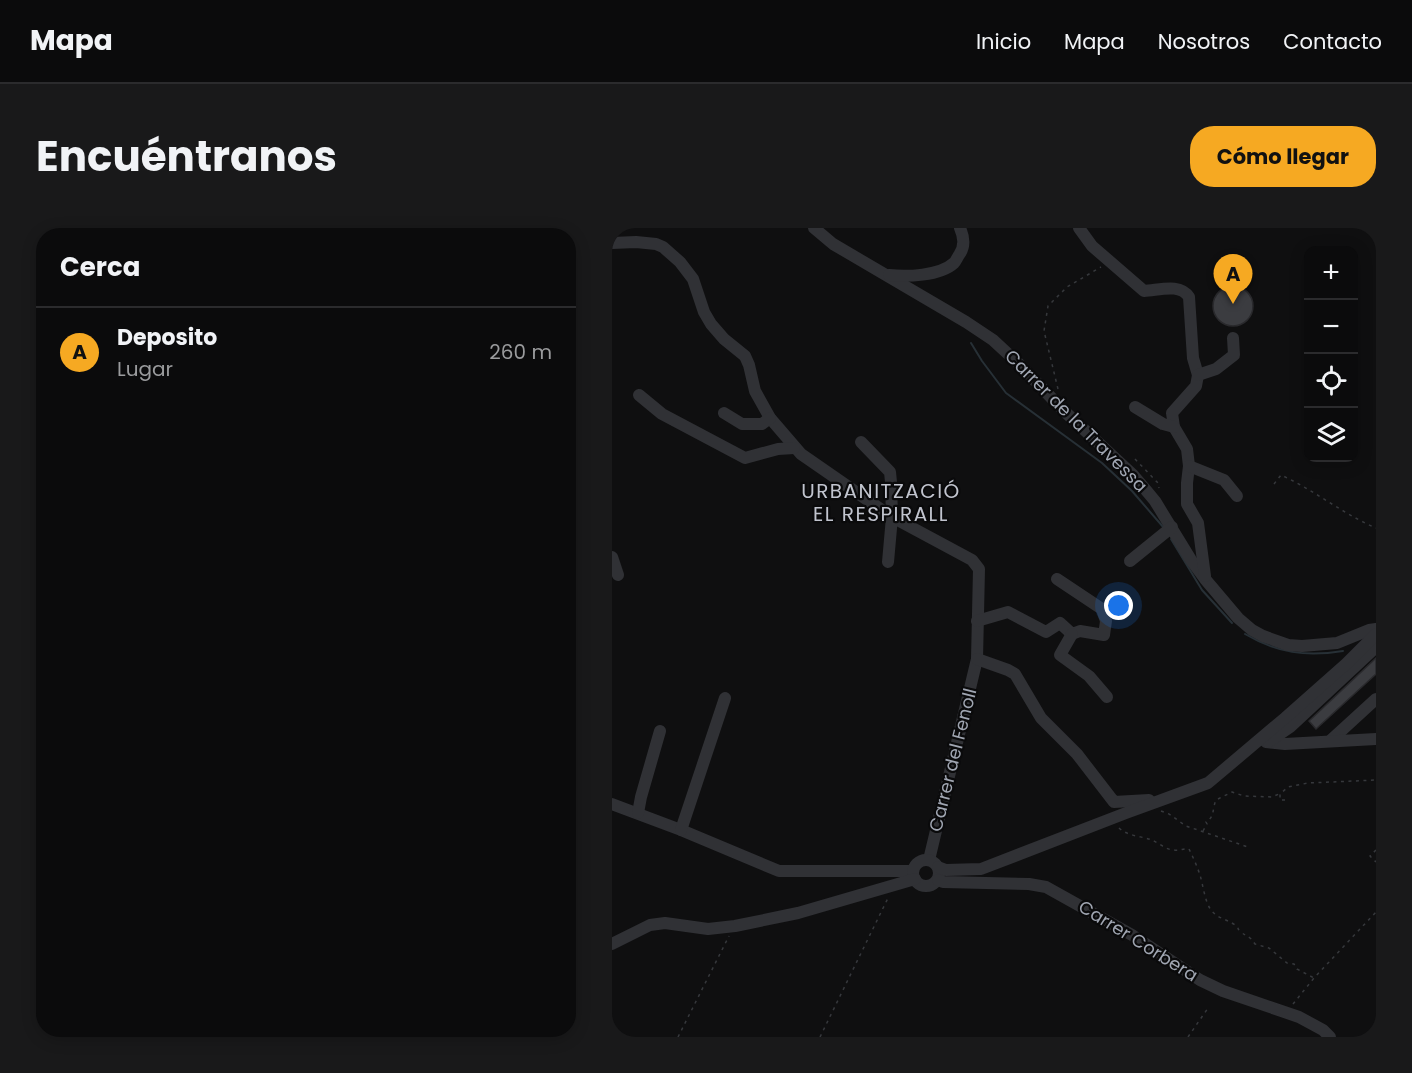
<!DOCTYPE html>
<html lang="es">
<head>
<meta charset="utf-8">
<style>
	body { margin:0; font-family:Poppins,sans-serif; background:#19191a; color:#f1f3f6 }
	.controls { position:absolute; right:18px; top:18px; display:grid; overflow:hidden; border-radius:12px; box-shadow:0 3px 15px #0003 }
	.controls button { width:54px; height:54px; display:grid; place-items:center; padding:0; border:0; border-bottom:2px solid #2b2b2d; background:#0b0b0c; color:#f1f3f6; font:30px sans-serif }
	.you { position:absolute; left:507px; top:378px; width:21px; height:21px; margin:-15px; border:4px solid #fff; border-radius:50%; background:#1a73e8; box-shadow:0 0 0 9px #1a73e833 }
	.badge { display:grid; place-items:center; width:39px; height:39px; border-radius:50%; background:#f6a922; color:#111; font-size:20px; font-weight:700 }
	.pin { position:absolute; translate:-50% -50px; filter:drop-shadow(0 2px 3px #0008) }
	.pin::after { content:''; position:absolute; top:32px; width:21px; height:18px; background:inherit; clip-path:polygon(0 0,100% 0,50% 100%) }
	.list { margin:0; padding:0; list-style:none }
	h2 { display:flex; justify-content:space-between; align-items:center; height:78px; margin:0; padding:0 24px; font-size:26px }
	h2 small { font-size:20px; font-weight:400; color:#9a9b9d }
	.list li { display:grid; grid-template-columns:39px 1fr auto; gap:18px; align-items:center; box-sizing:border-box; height:90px; padding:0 24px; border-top:2px solid #2b2b2d }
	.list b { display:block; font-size:22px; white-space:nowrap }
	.list p { margin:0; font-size:20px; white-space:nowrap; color:#9a9b9d }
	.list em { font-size:20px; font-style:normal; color:#9a9b9d }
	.icon { flex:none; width:33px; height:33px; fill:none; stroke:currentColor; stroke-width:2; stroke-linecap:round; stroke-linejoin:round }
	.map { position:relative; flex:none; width:764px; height:809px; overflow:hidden; border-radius:24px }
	header { display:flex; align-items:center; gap:36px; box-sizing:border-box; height:84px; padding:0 30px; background:#0b0b0c; border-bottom:2px solid #2b2b2d }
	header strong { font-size:28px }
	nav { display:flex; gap:33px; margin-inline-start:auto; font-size:21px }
	.intro { display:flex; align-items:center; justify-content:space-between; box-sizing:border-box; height:144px; padding:0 36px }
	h1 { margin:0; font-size:42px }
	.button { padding:15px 27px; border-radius:24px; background:#f6a922; color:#111; font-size:21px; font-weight:700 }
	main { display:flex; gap:36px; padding:0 36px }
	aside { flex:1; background:#0b0b0c; border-radius:24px; box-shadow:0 3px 15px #0003 }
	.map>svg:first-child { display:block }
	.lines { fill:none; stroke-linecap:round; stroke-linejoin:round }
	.stream { stroke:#273036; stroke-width:2 }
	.building { fill:#3b3c40; stroke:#29292c; stroke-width:1.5 }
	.path { stroke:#36383c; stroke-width:1.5; stroke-dasharray:3 4.5; stroke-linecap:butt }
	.minor { stroke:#303135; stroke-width:12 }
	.labels { text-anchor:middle; stroke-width:4.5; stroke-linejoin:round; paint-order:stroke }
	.street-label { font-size:18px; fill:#a0a6b2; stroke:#0a0a0b }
	.neighbourhood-label { font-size:20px; letter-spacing:1.5px; fill:#c1c4ce; stroke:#0a0a0b }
</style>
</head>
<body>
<header>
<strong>Mapa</strong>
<nav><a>Inicio</a><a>Mapa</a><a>Nosotros</a><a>Contacto</a></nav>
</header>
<div class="intro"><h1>Encuéntranos</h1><a class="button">Cómo llegar</a></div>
<main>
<aside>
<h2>Cerca<small></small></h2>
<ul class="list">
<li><span class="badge">A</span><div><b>Deposito</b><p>Lugar</p></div><em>260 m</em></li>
</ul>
</aside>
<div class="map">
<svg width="764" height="809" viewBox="0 0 764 809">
	<rect width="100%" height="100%" fill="#0f0f10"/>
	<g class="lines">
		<g class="stream">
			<path d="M359 115 370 133 394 165 490 235 520 263 552 300"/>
			<path d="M559 311 590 362 620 395"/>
			<path d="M633 406C665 425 694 429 731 423"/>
		</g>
	</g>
	<g class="building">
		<circle cx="621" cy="78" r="20"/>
		<path d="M764 430V446L704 501 697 493Z"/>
	</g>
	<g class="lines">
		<g class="path">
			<path d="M446 161 432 103 436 78 455 59 489 39"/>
			<path d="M523 231 546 255 547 260"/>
			<path d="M662 256 669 247C702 262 731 286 764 300"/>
			<path d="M673 572H668V566L676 559 696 555 764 552"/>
			<path d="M549 583 557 586 574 598 636 619"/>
			<path d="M507 600C515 608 529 608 540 612 547 615 554 622 562 622 568 623 572 620 577 621 581 629 585 638 588 647 591 657 593 674 599 682 606 691 615 691 623 697 628 700 624 700 629 704 636 710 636 706 643 716L657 720 675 735 682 736 685 741 702 750"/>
			<path d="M591 603 595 596 594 594C603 589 600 581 604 572L620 564 632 568 660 569 667 566"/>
			<path d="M764 622 758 628 764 634"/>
			<path d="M681 776 702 750 764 684"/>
			<path d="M66 809 117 708"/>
			<path d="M208 809 276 670"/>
			<path d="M576 809 596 780"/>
		</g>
		<g class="minor">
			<path d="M202 0 221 16 354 94 381 112 407 136 451 182 521 247 533 261 543 273 579 332 593 351 626 390 640 402 651 408 676 417 690 418 725 415 757 402 764 401"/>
			<path d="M467 0 480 18 532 63C548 62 568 55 577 69L581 130 586 147 584 158 560 185 562 199 575 221 577 238 575 255V276L586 295 593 348"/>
			<path d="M0 15 24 14 44 16 51 19 68 34 81 51 92 84 99 96 112 111 133 128 137 137 143 163 158 190 189 226 280 289 360 332 367 341 365 431 317 632"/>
			<path d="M277 47C294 49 328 48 342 35 344 33 345 30 347 27 353 19 352 9 348 0"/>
			<path d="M586 147 604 141 622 127 621 110"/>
			<path d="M27 167 50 186 133 230 166 221 182 220"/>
			<path d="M523 179 551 196 562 199"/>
			<path d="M112 185 130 196H150L158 190"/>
			<path d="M249 214 278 244 279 254 280 289 276 334"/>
			<path d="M577 238 612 252 625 268"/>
			<path d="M0 329 6 347"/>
			<path d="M518 333 560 299"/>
			<path d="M365 393 396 384 434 404 448 395 460 406 468 403 492 407 494 393 490 381 445 351"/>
			<path d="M460 406 448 427 477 448 495 469"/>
			<path d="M365 431 396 442 403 446 429 490 465 526 502 574 537 572"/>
			<path d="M718 513 764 471"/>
			<path d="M654 514 673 516 764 511"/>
			<path d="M656 514 678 499 764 419"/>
			<path d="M0 576 69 602 167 643H301"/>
			<path d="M26 585 29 569 48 503"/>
			<path d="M69 602 113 470"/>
			<circle cx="314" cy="645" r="13"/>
			<path d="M326 639 334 642 369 641 514 585 596 555 673 490 734 436 764 406"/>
			<path d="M326 652 331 654 417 656 434 659 520 707 588 752 611 763 687 789 711 802 718 809"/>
			<path d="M0 716 38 697 53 695 96 701 123 698 186 685 303 651"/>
		</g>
	</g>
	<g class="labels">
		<g class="street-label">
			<text transform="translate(464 193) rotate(45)" y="6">Carrer de la Travessa</text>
			<text transform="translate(341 532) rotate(-76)" y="6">Carrer del Fenoll</text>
			<text transform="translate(526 713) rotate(32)" y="6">Carrer Corbera</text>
		</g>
		<g class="neighbourhood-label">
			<text x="269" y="270">URBANITZACIÓ<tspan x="269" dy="23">EL RESPIRALL</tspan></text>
		</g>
	</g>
</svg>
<div class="controls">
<button>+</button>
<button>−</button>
<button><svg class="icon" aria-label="locate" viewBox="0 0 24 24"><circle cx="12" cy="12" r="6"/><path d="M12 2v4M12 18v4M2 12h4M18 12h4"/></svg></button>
<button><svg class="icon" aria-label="layers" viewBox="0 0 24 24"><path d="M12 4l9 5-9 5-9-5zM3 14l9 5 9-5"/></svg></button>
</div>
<div class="you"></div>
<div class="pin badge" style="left:621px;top:76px">A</div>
</div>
</main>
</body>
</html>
